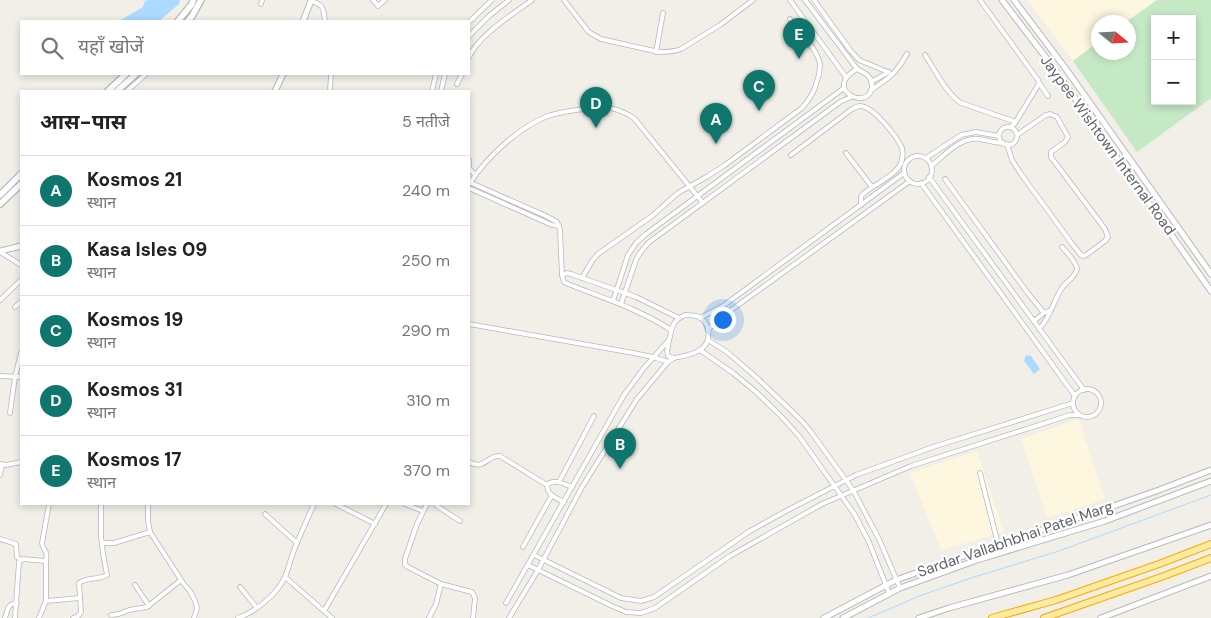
<!DOCTYPE html>
<html lang="hi">
<head>
<meta charset="utf-8">
<style>
	body { margin:0; font-family:"DM Sans","Noto Sans Devanagari",sans-serif; background:#f6f6f6; color:#222 }
	.controls { position:absolute; right:15px; top:15px; display:grid; overflow:hidden; border-radius:0px; box-shadow:0 2px 8px #0003 }
	.controls button { width:45px; height:45px; display:grid; place-items:center; padding:0; border:0; border-bottom:1px solid #e0e0e0; background:#fff; color:#222; font:25px sans-serif }
	.compass { position:absolute; left:1091px; top:15px; width:45px; height:45px; border-radius:50%; background:#fff; box-shadow:0 2px 8px #0003; rotate:108deg }
	.you { position:absolute; left:722px; top:319px; width:18px; height:18px; margin:-12px; border:4px solid #fff; border-radius:50%; background:#1a73e8; box-shadow:0 0 0 8px #1a73e833 }
	.badge { display:grid; place-items:center; width:32px; height:32px; border-radius:50%; background:#0f766e; color:#fff; font-size:16px; font-weight:700 }
	.pin { position:absolute; translate:-50% -41px; filter:drop-shadow(0 1px 2px #0008) }
	.pin::after { content:''; position:absolute; top:26px; width:18px; height:15px; background:inherit; clip-path:polygon(0 0,100% 0,50% 100%) }
	.list { margin:0; padding:0; list-style:none }
	h2 { display:flex; justify-content:space-between; align-items:center; height:65px; margin:0; padding:0 20px; font-size:21px }
	h2 small { font-size:16px; font-weight:400; color:#767676 }
	.list li { display:grid; grid-template-columns:32px 1fr auto; gap:15px; align-items:center; box-sizing:border-box; height:70px; padding:0 20px; border-top:1px solid #e0e0e0 }
	.list b { display:block; font-size:19px; white-space:nowrap }
	.list p { margin:0; font-size:16px; white-space:nowrap; color:#767676 }
	.list em { font-size:16px; font-style:normal; color:#767676 }
	.icon { flex:none; width:28px; height:28px; fill:none; stroke:currentColor; stroke-width:2; stroke-linecap:round; stroke-linejoin:round }
	.map { position:relative; flex:none; width:1211px; height:618px; overflow:hidden }
	.search { position:absolute; background:#fff; box-shadow:0 2px 8px #0003; left:20px; top:20px; width:450px; height:55px; display:flex; align-items:center; gap:12px; box-sizing:border-box; padding:0 18px; border-radius:0px; color:#767676; font-size:19px }
	.panel { position:absolute; background:#fff; box-shadow:0 2px 8px #0003; left:20px; top:90px; width:450px; height:415px; border-radius:0px }
	.map>svg:first-child { display:block }
	.commercial { fill:#fef7e0 }
	.green { fill:#c5e8c5; fill-rule:evenodd }
	.water { fill:#aadaff }
	.lines { fill:none; stroke-linecap:round; stroke-linejoin:round }
	.stream { stroke:#aadaff; stroke-width:1 }
	.minor-casing { stroke:#b5b8bc; stroke-width:5.5 }
	.tertiary-casing { stroke:#b5b8bc; stroke-width:7 }
	.secondary-casing { stroke:#b6babf; stroke-width:8 }
	.trunk-casing { stroke:#f9ab00; stroke-width:8 }
	.minor { stroke:#fff; stroke-width:4 }
	.tertiary { stroke:#fff; stroke-width:5 }
	.secondary { stroke:#fff; stroke-width:5.5 }
	.trunk { stroke:#feeaa1; stroke-width:6 }
	.labels { text-anchor:middle; stroke-width:4.5; stroke-linejoin:round; paint-order:stroke }
	.street-label { font-size:15px; fill:#5f6368; stroke:#fff }
</style>
</head>
<body>
<div class="map">
<svg width="1211" height="618" viewBox="0 0 1211 618">
	<rect width="100%" height="100%" fill="#f1efe8"/>
	<g class="commercial">
		<path d="M1028 0H1157L1126 22H1098V42L1073 61Z"/>
		<path d="M1079 419 1105 499 1047 518 1021 439Z"/>
		<path d="M977 451 1004 532 941 550 910 473Z"/>
	</g>
	<path class="green" d="M1157 0H1211V98L1137 152 1073 61 1098 42V52H1128V22H1126ZM1155 19H1192V101H1155Z"/>
	<g class="water">
		<path d="M148 0H180L179 4 159 21H119L143 7 145 1Z"/>
		<path d="M1026 355 1031 356 1040 369 1034 374 1024 361Z"/>
	</g>
	<g class="lines">
		<path class="stream" d="M868 618 922 595 974 577 1059 551 1211 495"/>
		<g class="minor-casing">
			<g id="minor">
				<path d="M373 0 378 6 385 0"/>
				<path d="M564 0 588 31 592 34 601 39 659 52C667 52 674 52 681 49L720 25 753 0"/>
				<path d="M790 0 846 77"/>
				<path d="M805 0 857 69"/>
				<path d="M814 0 850 50 859 60 888 72"/>
				<path d="M980 0 1038 80 1039 83 1037 87 1015 123"/>
				<path d="M311 1C325 5 323 9 325 21"/>
				<path d="M261 4 262 0"/>
				<path d="M469 22 492 0"/>
				<path d="M469 36 489 16 509 0"/>
				<path d="M656 52 663 13"/>
				<path d="M925 55C935 70 946 93 961 103L1013 121 1015 123 1011 127"/>
				<path d="M469 57C478 36 513 14 532 0"/>
				<path d="M857 69C865 73 872 76 872 86 870 113 821 89 857 69Z"/>
				<path d="M871 82 889 72"/>
				<path d="M1039 83 1048 96"/>
				<path d="M457 84 462 74"/>
				<path d="M871 90C890 78 896 73 907 54"/>
				<path d="M127 91 146 74"/>
				<path d="M330 91 331 74"/>
				<path d="M432 91 436 74"/>
				<path d="M441 91 445 74"/>
				<circle cx="1008" cy="136" r="9"/>
				<path d="M1007 144 1012 160 1021 174 1070 241 1081 255 1084 256 1086 255 1105 241 1108 237 1105 229 1051 157V152L1065 142 1068 137 1057 117 1050 114 1046 115 1017 135"/>
				<path d="M846 153 872 187"/>
				<path d="M791 155 852 109C854 108 856 107 859 106 873 105 897 137 902 148 903 152 903 156 902 160 898 176 873 184 862 195L861 197V205"/>
				<circle cx="918" cy="170" r="14"/>
				<path d="M926 158 961 135 976 132 999 136"/>
				<path d="M469 160V165"/>
				<path d="M931 166C945 155 960 137 979 139 987 140 995 143 1003 143"/>
				<path d="M469 168 475 175"/>
				<path d="M929 177 1084 390"/>
				<path d="M945 179 1027 292 1044 313"/>
				<path d="M469 182 546 216 557 222 560 230 562 275 564 282 568 284C603 298 639 309 671 330"/>
				<path d="M470 183C486 158 520 126 548 116 559 112 571 111 582 109 604 106 615 106 634 118L703 203"/>
				<path d="M921 183 1075 396"/>
				<path d="M469 188 552 225 559 226"/>
				<path d="M0 252 21 265"/>
				<path d="M562 275 567 273 571 274 636 297 679 318"/>
				<path d="M582 278 592 261 598 254 652 216 678 193 708 176 725 165 802 108C809 100 815 92 817 81 819 76 820 70 820 65 819 51 799 31 790 19"/>
				<path d="M0 300 21 280"/>
				<path d="M613 301 628 255 636 243 646 234 844 88"/>
				<path d="M621 304 636 260 640 253 648 243 840 102 851 97"/>
				<path d="M15 307 21 302"/>
				<path d="M685 315C691 315 696 315 701 318 711 326 711 342 701 349 694 355 683 356 674 358L668 356C666 351 668 346 669 341 672 327 672 321 685 315Z"/>
				<path d="M700 318 723 306 904 173"/>
				<path d="M1034 321 1044 313 1051 310"/>
				<path d="M469 324 628 352 653 357 668 362"/>
				<path d="M1039 329C1051 317 1053 301 1062 288 1066 282 1076 276 1077 269 1077 264 1066 251 1062 247"/>
				<path d="M708 330 716 321 910 181"/>
				<path d="M708 340 727 352 756 377 801 420 811 432 853 490 879 539 900 588"/>
				<path d="M700 350 733 373 755 391 779 414 799 436 855 515 869 542 889 593"/>
				<path d="M0 376 21 377"/>
				<circle cx="1087" cy="403" r="14"/>
				<path d="M10 413 15 377 21 353"/>
				<path d="M469 462C485 471 486 455 500 456L547 485"/>
				<path d="M0 464 6 465 21 462"/>
				<path d="M980 473 998 544"/>
				<path d="M0 475 2 465"/>
				<path d="M559 482 594 416"/>
				<path d="M564 502C556 498 547 495 547 485 554 478 564 484 572 487"/>
				<path d="M148 504V521L150 532 183 583 190 591 195 601 197 608 194 618"/>
				<path d="M336 504 375 524"/>
				<path d="M405 504 423 511"/>
				<path d="M427 504 417 524 405 559V565L408 567 441 584 472 592 475 598 473 618"/>
				<path d="M438 504 437 506 460 521"/>
				<path d="M265 514 297 543"/>
				<path d="M0 539 16 544 17 557 21 560"/>
				<path d="M102 543H114L150 532"/>
				<path d="M523 547 552 495"/>
				<path d="M534 555 621 598 641 601 654 597 750 531 786 511 856 475 933 447 1073 403"/>
				<path d="M528 565 612 606 626 612 641 613 655 608 730 556 822 504 911 466 1070 415H1079"/>
				<path d="M285 577 332 618"/>
				<path d="M135 585 149 606"/>
				<path d="M240 587 257 608"/>
				<path d="M46 601 80 598"/>
				<path d="M506 603 624 395 644 368 669 340"/>
				<path d="M324 611 386 504"/>
				<path d="M111 615 119 614 129 610 147 607 181 580"/>
				<path d="M5 618C8 609 7 604 17 603"/>
				<path d="M15 618 19 562 23 559 46 561"/>
				<path d="M39 618 46 601V561C48 548 43 552 42 543L49 504"/>
				<path d="M73 618 78 616 81 612 79 583C87 577 99 580 107 575L103 554 101 536V504"/>
				<path d="M238 618C255 612 276 595 284 579 288 571 290 561 293 553 299 537 307 520 314 504"/>
				<path d="M429 618 436 604 441 584"/>
				<path d="M509 618 538 570 582 487 637 399 668 362 674 358"/>
			</g>
		</g>
		<g class="tertiary-casing">
			<g id="tertiary">
				<path d="M1002 0 1050 63 1211 291"/>
				<path d="M1014 0 1066 69 1211 274"/>
				<path d="M303 21 311 1"/>
				<path d="M275 91 283 74"/>
				<path d="M0 251 21 246"/>
				<path d="M824 618 896 580 978 551 1102 510 1159 490 1211 470"/>
				<path d="M843 618 900 588 977 560 1105 521 1211 481"/>
				<path d="M919 618 949 608 1068 575 1211 525"/>
				<path d="M1101 618 1211 576"/>
			</g>
		</g>
		<g class="secondary-casing">
			<g id="secondary">
				<path d="M178 21 192 4 193 0"/>
				<path d="M188 21 192 16 201 0"/>
				<path d="M108 91 126 74"/>
				<path d="M117 91 136 74"/>
				<path d="M0 195 21 174"/>
				<path d="M0 204 21 184"/>
			</g>
		</g>
		<g class="trunk-casing">
			<g id="trunk">
				<path d="M992 618 1056 600 1159 564 1211 544"/>
				<path d="M1044 618 1164 576 1211 558"/>
			</g>
		</g>
		<use href="#minor" class="minor"/>
		<use href="#tertiary" class="tertiary"/>
		<use href="#secondary" class="secondary"/>
		<use href="#trunk" class="trunk"/>
	</g>
	<g class="labels">
		<g class="street-label">
			<text transform="translate(1108 145) rotate(54)" y="5">Jaypee Wishtown Internal Road</text>
			<text transform="translate(1015 539) rotate(-19)" y="5">Sardar Vallabhbhai Patel Marg</text>
		</g>
	</g>
</svg>
<div class="controls">
<button>+</button>
<button>−</button>
</div>
<svg class="compass" viewBox="-18 -18 36 36"><path d="M0-13l5 13h-10z" fill="#e53935"/><path d="M0 13l5-13h-10z" fill="#767676"/></svg>
<div class="you"></div>
<div class="pin badge" style="left:716px;top:144px">A</div>
<div class="pin badge" style="left:620px;top:469px">B</div>
<div class="pin badge" style="left:759px;top:111px">C</div>
<div class="pin badge" style="left:596px;top:128px">D</div>
<div class="pin badge" style="left:799px;top:59px">E</div>
<div class="search"><svg class="icon" aria-label="search" viewBox="0 0 24 24"><circle cx="10" cy="10" r="6"/><path d="M15 15l6 6"/></svg>यहाँ खोजें</div>
<section class="panel">
<h2>आस-पास<small>5 नतीजे</small></h2>
<ul class="list">
<li><span class="badge">A</span><div><b>Kosmos 21</b><p>स्थान</p></div><em>240 m</em></li>
<li><span class="badge">B</span><div><b>Kasa Isles 09</b><p>स्थान</p></div><em>250 m</em></li>
<li><span class="badge">C</span><div><b>Kosmos 19</b><p>स्थान</p></div><em>290 m</em></li>
<li><span class="badge">D</span><div><b>Kosmos 31</b><p>स्थान</p></div><em>310 m</em></li>
<li><span class="badge">E</span><div><b>Kosmos 17</b><p>स्थान</p></div><em>370 m</em></li>
</ul>
</section>
</div>
</body>
</html>
